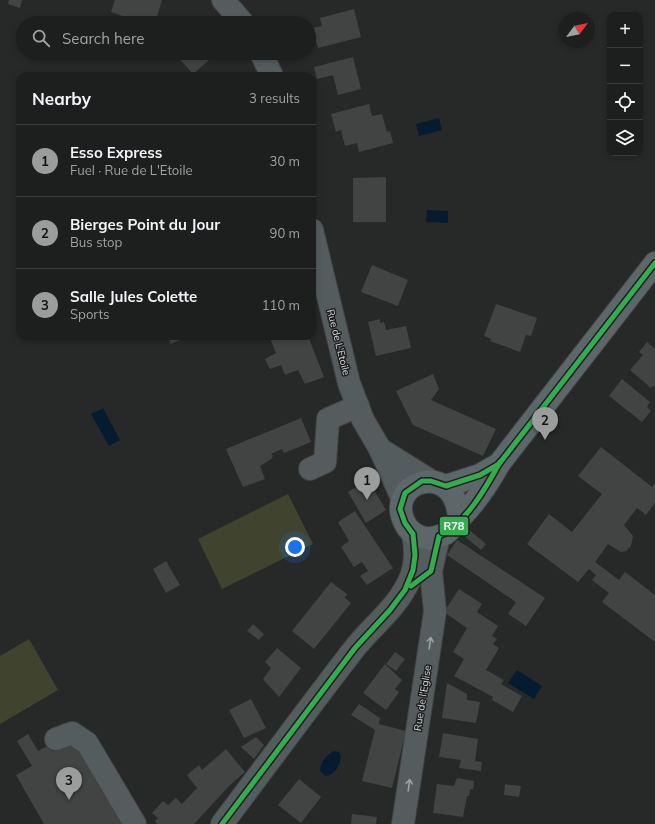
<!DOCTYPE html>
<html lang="en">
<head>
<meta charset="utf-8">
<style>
	body { margin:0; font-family:Mulish,sans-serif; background:#2a2b2b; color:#f1f3f6 }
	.controls { position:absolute; right:12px; top:12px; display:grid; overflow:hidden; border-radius:8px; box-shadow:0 2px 6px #0003 }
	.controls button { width:36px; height:36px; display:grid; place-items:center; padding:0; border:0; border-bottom:1px solid #3b3c3c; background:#1d1e1e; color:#f1f3f6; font:20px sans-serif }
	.compass { position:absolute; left:559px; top:12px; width:36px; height:36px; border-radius:50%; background:#1d1e1e; box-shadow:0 2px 6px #0003; rotate:58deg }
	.you { position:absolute; left:295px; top:547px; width:14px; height:14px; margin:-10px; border:3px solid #fff; border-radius:50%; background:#1a73e8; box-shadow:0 0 0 6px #1a73e833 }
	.badge { display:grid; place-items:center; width:26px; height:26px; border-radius:50%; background:#9b9c9c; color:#111; font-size:13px; font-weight:700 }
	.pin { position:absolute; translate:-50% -33px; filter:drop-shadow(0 1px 2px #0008) }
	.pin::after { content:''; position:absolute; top:21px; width:14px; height:12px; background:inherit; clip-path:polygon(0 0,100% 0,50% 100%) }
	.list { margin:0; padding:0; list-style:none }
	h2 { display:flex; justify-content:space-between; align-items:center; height:52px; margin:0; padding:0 16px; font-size:17px }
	h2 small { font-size:13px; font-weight:400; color:#a0a2a4 }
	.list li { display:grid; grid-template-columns:26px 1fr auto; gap:12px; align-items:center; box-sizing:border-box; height:72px; padding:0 16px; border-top:1px solid #3b3c3c }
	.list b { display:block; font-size:15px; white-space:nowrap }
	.list p { margin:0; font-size:13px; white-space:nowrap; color:#a0a2a4 }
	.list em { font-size:13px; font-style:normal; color:#a0a2a4 }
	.icon { flex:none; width:22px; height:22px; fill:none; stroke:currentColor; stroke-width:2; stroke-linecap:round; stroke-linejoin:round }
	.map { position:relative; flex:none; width:655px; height:824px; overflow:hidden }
	.search { position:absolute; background:#1d1e1e; box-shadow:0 2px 6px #0003; left:16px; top:16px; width:300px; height:44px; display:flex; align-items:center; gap:10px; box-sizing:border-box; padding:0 14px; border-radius:22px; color:#a0a2a4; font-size:15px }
	.panel { position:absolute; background:#1d1e1e; box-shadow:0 2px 6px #0003; left:16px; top:72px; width:300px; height:268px; border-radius:12px }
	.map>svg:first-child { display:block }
	.green { fill:#40442e }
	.water { fill:#051b30 }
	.building { fill:#424343 }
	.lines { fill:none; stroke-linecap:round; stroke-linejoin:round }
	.minor-casing { stroke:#434545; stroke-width:24 }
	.major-casing { stroke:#434545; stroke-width:24 }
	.minor { stroke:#555c5e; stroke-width:22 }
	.major { stroke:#5d6669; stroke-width:22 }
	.bus-1-casing { stroke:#1c1f1f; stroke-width:8 }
	.bus-1 { stroke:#35ac4f; stroke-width:5 }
	.oneway { stroke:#9ea2a3 }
	.labels { text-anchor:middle; stroke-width:3; stroke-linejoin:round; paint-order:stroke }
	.street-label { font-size:10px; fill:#d9dbdb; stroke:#1c1f1f }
	.line-badge { stroke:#1c1f1f; stroke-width:1.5 }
	.badge-label { font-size:11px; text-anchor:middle; font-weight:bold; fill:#fff }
</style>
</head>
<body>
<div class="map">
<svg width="655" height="824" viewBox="0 0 655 824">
	<rect width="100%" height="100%" fill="#272828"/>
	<g class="green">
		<path d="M288 494 313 544 222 589 198 539Z"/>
		<path d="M29 639 58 690 0 724V656Z"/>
	</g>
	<g class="water">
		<path d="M439 118 442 130 419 136 416 124Z"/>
		<path d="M427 210 448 211V223L426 222Z"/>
		<path d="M103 408 120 440 109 446 91 414Z"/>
		<path d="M517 670 542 686 534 699 508 683Z"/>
		<path d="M334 751 339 752C344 761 336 774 326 776L320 771C320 763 327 754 334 751Z"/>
	</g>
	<g class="building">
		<path d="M9 0H22L20 8 8 4Z"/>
		<path d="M115 0H162L155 23H137V21L111 12Z"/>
		<path d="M354 9 361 37 318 48 312 28 322 26 320 18Z"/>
		<path d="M174 53H217L193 74Z"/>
		<path d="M353 57 361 89 338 95 333 75 317 79 314 67Z"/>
		<path d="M369 104 372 116 382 114 387 132 390 131 393 143 359 152 357 143 345 146 341 130 336 132 331 114Z"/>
		<path d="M386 177V222H353V178Z"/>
		<path d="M372 265 408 280 398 306 361 292Z"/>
		<path d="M496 304 537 318 531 336 526 335 520 352 490 341 491 339 484 336Z"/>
		<path d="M380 319V323L384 322 386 330 406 326 411 348 376 356 368 322Z"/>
		<path d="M167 336H187L171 344Z"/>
		<path d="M269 336H308L324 377 305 384 298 370 285 375 281 365 270 369 265 359 276 353Z"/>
		<path d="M647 342 655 349V388L653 386 651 388 630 370 643 355 639 352Z"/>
		<path d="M433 374 439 389 431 400 496 429 483 456 413 425 396 391Z"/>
		<path d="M622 379 650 402 647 407 651 411 642 422 609 396Z"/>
		<path d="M301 418 311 442 284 453 282 449 271 454 273 456 271 459 260 466 265 479 243 487 226 449Z"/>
		<path d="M601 447 652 487 654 484 655 485V503L646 515 637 508 624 525 633 536 631 546 626 551 621 552 608 544 595 562 619 580 625 572 655 595V642L602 602 609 593 592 580 596 575 589 569 578 582 527 544 549 514 572 532 602 494 578 476Z"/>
		<path d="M368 480 386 510 366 523 348 492Z"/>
		<path d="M355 511 393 568 367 585 360 576 368 571 362 562 354 567 341 547 349 541 338 522Z"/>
		<path d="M468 529 486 544 481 550 463 535Z"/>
		<path d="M457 540 545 598 526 626 508 614 516 602 447 555Z"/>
		<path d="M166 561 180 585 166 593 153 569Z"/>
		<path d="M331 582 347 594 345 598 351 603 314 649 292 631Z"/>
		<path d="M459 589 482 604 477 612 498 626 492 636 497 639 493 644 499 648 486 670 504 680 501 684 522 696 513 712 492 700 493 697 454 676 464 659 453 652 467 628 444 612Z"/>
		<path d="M253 624 264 634 259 640 247 631Z"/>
		<path d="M277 648 301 668 279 697 263 679 271 668 265 662Z"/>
		<path d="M395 652 405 659 396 671 386 664Z"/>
		<path d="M385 664 402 680 395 689 399 692 386 710 363 693Z"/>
		<path d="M447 683 467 694V700L480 702 476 723 442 718Z"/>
		<path d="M251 699 266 728 244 738 229 710Z"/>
		<path d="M359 704 380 718 379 724 406 731 392 788 362 781 375 730 351 715Z"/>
		<path d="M443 733 478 739 475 761 482 762 481 771 459 768 461 760 439 757Z"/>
		<path d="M28 734 38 751 49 745 53 751 72 740 122 824H44L16 775 32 766 17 741Z"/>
		<path d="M256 737 264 745 254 759 241 747Z"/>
		<path d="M226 749 245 772 230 785 194 824H157L155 821 158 818 152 813 163 801 168 805 176 798 182 804 197 788 187 775 199 765 202 770Z"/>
		<path d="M457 778 474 781 473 790 470 789 469 796H467L463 817 433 813 437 784 454 786Z"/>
		<path d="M299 779 321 797 301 823 278 805Z"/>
		<path d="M505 784 521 786 519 797 504 795Z"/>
		<path d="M352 814 377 817 376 824H351Z"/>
	</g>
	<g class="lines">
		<g class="minor-casing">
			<g id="minor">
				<path d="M223 0 243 23"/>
				<path d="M261 53 272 76"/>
				<path d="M312 230 349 383 363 420 380 449 402 498"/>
				<path d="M380 449 431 481"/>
				<path d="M310 469 325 462 328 419 358 406"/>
				<path d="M56 739 72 733 87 743 135 824"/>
				<path d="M222 824C266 766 309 707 354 649 372 626 397 608 409 581 416 567 416 549 413 534"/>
				<path d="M403 824 433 625 435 611 431 571 439 536"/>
			</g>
		</g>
		<g class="major-casing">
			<g id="major">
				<path d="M446 486 480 475 499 464"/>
				<path d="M459 520C457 456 379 482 407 527 412 534 422 539 431 538 436 537 441 536 445 534 452 529 455 523 460 518 476 502 488 484 499 464L655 263"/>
			</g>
		</g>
		<use href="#minor" class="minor"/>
		<use href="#major" class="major"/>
		<g class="bus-1-casing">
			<g id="bus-1">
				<path d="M411 586 431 571 439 536C465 525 487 486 500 462"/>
				<path d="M222 824 355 648 390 610 405 590 413 570 415 555 413 534 405 523 400 509 405 493 422 481H431L446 486 480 475 499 464 655 263"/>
			</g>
		</g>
		<use href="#bus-1" class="bus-1"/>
	</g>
	<defs><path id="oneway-shaft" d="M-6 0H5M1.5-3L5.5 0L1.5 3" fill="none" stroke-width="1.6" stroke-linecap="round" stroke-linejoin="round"/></defs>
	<g class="oneway">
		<use href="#oneway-shaft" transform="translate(430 643) rotate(-81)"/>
		<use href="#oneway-shaft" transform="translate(409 785) rotate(-82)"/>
	</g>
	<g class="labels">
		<g class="street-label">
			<text transform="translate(339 342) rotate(76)" y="4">Rue de L'Etoile</text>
			<text transform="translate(422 698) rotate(-81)" y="4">Rue de l'Eglise</text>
		</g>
	</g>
	<rect class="line-badge" x="439" y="516" width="30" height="20" rx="4" fill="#35ac4f"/>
	<g class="badge-label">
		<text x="454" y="530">R78</text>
	</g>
</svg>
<div class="controls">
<button>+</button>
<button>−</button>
<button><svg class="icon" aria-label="locate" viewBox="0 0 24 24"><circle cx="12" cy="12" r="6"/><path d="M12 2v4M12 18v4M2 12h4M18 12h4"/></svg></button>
<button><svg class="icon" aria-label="layers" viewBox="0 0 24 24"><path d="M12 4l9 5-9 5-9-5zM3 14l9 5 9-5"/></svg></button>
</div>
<svg class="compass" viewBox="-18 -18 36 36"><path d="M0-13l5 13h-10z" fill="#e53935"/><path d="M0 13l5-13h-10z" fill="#a0a2a4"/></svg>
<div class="you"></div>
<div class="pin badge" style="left:367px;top:500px">1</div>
<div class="pin badge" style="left:545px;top:440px">2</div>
<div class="pin badge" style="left:69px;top:800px">3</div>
<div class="search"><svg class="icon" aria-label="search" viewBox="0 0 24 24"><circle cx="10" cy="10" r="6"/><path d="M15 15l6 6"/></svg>Search here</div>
<section class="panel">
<h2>Nearby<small>3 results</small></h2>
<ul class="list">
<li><span class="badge">1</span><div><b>Esso Express</b><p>Fuel · Rue de L'Etoile</p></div><em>30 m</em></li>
<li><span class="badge">2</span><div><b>Bierges Point du Jour</b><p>Bus stop</p></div><em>90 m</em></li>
<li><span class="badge">3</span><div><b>Salle Jules Colette</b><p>Sports</p></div><em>110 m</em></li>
</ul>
</section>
</div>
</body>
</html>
